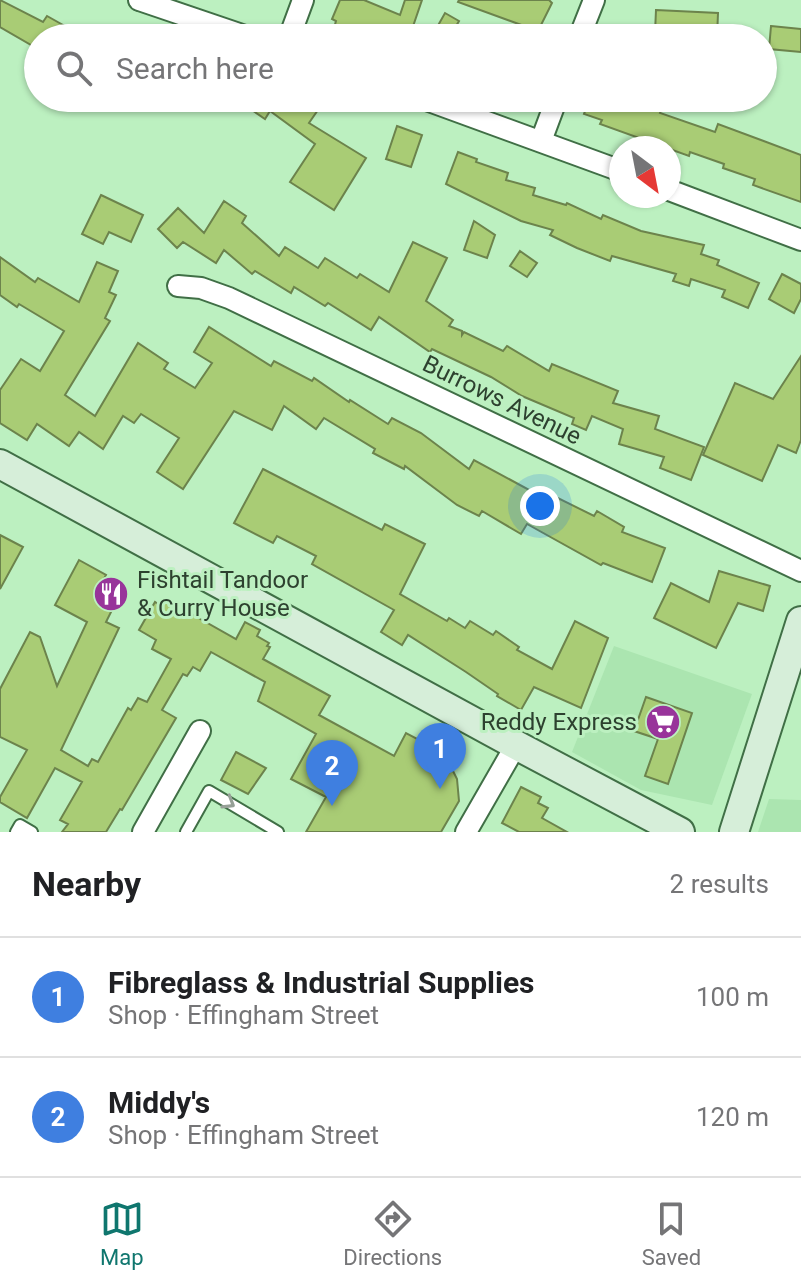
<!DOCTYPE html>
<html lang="en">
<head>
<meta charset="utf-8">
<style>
	body { margin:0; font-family:Roboto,sans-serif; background:#f6f6f6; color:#202124 }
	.compass { position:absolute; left:609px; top:136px; width:72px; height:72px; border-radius:50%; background:#fff; box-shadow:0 2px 6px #0004; rotate:148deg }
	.you { position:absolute; left:540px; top:506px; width:28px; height:28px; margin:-20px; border:6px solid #fff; border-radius:50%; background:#1a73e8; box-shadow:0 0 0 12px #1a73e833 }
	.badge { display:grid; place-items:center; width:52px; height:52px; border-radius:50%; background:#0f766e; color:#fff; font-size:26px; font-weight:700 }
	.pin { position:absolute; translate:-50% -66px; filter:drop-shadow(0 2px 4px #0008) }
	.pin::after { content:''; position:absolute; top:42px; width:28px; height:24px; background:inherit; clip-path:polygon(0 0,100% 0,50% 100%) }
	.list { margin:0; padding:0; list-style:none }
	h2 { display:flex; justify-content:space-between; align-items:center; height:104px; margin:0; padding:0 32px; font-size:34px }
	h2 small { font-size:26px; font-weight:400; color:#757577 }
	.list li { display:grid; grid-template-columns:52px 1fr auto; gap:24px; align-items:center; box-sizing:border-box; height:120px; padding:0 32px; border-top:2px solid #e0e0e0 }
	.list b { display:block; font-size:30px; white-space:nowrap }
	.list p { margin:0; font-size:26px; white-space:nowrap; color:#757577 }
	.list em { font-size:26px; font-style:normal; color:#757577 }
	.icon { flex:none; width:44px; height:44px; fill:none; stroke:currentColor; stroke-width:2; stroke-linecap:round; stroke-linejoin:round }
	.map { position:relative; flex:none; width:801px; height:832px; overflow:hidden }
	.search { position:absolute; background:#fff; box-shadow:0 2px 6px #0004; left:24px; right:24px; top:24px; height:88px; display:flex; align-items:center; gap:20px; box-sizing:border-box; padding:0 28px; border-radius:44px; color:#757577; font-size:30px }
	.sheet { height:344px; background:#fff }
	nav { display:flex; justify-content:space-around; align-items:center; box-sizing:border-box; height:112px; border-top:2px solid #e0e0e0; background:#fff; font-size:22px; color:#757577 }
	nav a { display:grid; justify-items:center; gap:4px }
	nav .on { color:#0f766e }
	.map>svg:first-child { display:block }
	.built { fill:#abe5b0 }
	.building { fill:#a9cc75; stroke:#6c834c; stroke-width:2 }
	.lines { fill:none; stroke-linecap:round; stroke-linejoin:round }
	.lane-casing { stroke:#406f46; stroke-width:14 }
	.street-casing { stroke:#406f46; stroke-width:24 }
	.secondary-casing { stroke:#406f46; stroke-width:32 }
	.lane { stroke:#fff; stroke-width:10 }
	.street { stroke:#fff; stroke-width:20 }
	.secondary { stroke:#d6eed9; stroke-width:28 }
	.oneway { stroke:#96a097 }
	.labels { text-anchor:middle; stroke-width:6; stroke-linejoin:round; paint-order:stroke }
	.street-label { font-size:24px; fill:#2d412f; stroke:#bcf0c0 }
	.poi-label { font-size:24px; fill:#2d412f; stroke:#bcf0c0; text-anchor:start }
</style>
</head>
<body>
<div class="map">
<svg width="801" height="832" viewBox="0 0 801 832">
	<rect width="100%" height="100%" fill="#bcf0c0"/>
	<g class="built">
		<path d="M614 646 752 694 712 805 641 790 572 752Z"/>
		<path d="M769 799 801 800V832H758Z"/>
	</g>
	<g class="building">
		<path d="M0 0 43 22 47 16 86 38H38V49L0 27Z"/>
		<path d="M340 0H364L400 15 405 0H422L409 38H359L334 28 336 21 332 19Z"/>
		<path d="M459 0H549L552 3 538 31 458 2Z"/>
		<path d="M656 10 718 13 717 38H675V34L655 33Z"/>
		<path d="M445 13 459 21 449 38H431Z"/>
		<path d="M771 26 801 29V52L769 49Z"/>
		<path d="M234 98H307L320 107 309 123 366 158 334 210 290 182 315 144 270 111 265 119Z"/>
		<path d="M590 98H666L660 113 715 132 718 124 801 155V202L753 185 755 179 723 168 724 164 690 152 689 156 600 124 602 120 584 114Z"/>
		<path d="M397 126 422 135 411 167 386 159Z"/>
		<path d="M458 152 477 159 476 162 508 173 506 180 535 188 533 195 566 205 567 203 601 219 603 215 641 231 704 245 701 254 719 260 717 265 759 283 748 308 722 297 725 290 691 279 689 286 673 281 676 274 612 256 610 261 577 248 550 235 553 230 521 221 446 184Z"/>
		<path d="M101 195 143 215 131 242 109 232 103 244 82 234Z"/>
		<path d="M224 201 246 216 242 223 279 256 285 247 318 268 325 258 357 278 360 274 389 292 413 242 447 258 426 301 453 320 449 326 462 331V335L464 332 503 351 507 346 549 371 552 364 618 391 613 403 659 416 655 429 704 447 691 480 660 468 664 457 619 444 623 429 592 416 586 430 572 424 574 418 522 396 491 377 432 349 430 352 379 317 371 330 328 303 325 306 294 287 291 293 255 271 252 274 224 250 216 263 183 242 177 248 158 229 178 208 204 233Z"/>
		<path d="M474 221 495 235 487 258 464 250Z"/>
		<path d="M520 251 537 263 527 277 510 266Z"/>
		<path d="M0 257 35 282 38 278 79 302 97 262 118 271 109 292 116 295 105 318 110 321 65 395 95 416 138 343 168 363 164 369 195 388 212 363 194 352 209 327 271 366 274 361 312 381 314 378 349 402 350 400 388 424 392 418 421 433 469 469 474 460 553 503 556 497 594 516 597 511 624 527 622 532 665 548 652 582 603 563 601 565 527 524 521 534 482 511 479 516 457 505 405 466 404 469 373 453 375 449 324 418 316 429 284 406 272 430 234 411 183 489 157 472 179 438 141 414 134 423 123 416 103 449 79 432 69 446 37 424 27 440 0 423V390L21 359 40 371 64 331 19 304 17 307 0 295Z"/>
		<path d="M782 274 801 284V299L794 313 769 299Z"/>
		<path d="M801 356V440L796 453 778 445 762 481 703 455 735 383 773 399Z"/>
		<path d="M263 469 382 530 385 524 425 544 400 594 447 621 449 618 465 628 470 621 493 635 496 631 519 647 517 650 552 669 575 621 608 638 581 708 534 687 521 710 497 696 498 694 466 672 408 635 402 645 381 632 394 610 312 564 316 556 277 536 273 543 234 523Z"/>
		<path d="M0 535 23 547 0 589Z"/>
		<path d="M79 560 106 575 101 584 120 594 106 622 119 628 61 750 88 766 92 759 98 762 128 708 131 710 138 698 147 702 171 659 152 649 156 640 139 630 155 602 161 606 165 599 236 639 245 622 260 630 257 636 269 643 267 646 270 647 263 659 330 696 319 715 394 756 406 733 444 753 457 779 459 801 441 832H306L326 797 291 779 316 734 258 701 265 682 211 652 200 671 193 667 187 676 183 674 162 710 176 718 122 810 120 809 106 832H62L68 824 60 820 82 782 55 768 27 818 0 802V797L27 750 0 737V689L30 632 40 637 57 686 87 622 55 605Z"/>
		<path d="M719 571 770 586 763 611 738 603 716 648 654 618 671 583 709 602Z"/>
		<path d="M646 697 692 713 668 784 645 776 658 739 634 731Z"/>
		<path d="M236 752 266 768 248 794 221 780Z"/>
		<path d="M521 787 541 797 538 803 548 808 542 818 567 832H519L502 823Z"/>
	</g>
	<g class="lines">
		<g class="lane-casing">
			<g id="lane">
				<path d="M16 832 20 825 32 832"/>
				<path d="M186 832 209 791 278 832"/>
			</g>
		</g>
		<g class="street-casing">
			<g id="street">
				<path d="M139 0 251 38"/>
				<path d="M289 38 303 0"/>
				<path d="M579 38 594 0"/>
				<path d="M421 98 621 171"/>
				<path d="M541 141 557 98"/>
				<path d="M669 190 801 240"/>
				<path d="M178 286 201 288 229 298 801 571"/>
				<path d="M143 832 200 731"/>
				<path d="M466 832 516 745"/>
			</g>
		</g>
		<g class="secondary-casing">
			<g id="secondary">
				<path d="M0 464 516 745 680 832"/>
				<path d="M734 832 801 621"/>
			</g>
		</g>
		<use href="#lane" class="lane"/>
		<use href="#street" class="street"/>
		<use href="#secondary" class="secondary"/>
	</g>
	<defs><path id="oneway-chevron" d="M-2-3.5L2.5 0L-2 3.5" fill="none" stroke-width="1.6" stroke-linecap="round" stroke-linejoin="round" transform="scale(2)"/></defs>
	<use class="oneway" href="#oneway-chevron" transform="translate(229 803) rotate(31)"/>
	<defs>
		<g id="restaurant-disc" transform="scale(1.8)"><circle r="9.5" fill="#98349a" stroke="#bcf0c0"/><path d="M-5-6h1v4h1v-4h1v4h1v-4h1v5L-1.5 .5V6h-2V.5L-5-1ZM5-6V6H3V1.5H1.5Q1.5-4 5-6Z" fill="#fff"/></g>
		<g id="supermarket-disc" transform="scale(1.8)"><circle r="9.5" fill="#98349a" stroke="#bcf0c0"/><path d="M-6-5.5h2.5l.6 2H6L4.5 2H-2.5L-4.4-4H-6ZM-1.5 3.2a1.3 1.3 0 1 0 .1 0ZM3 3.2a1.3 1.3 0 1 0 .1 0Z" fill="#fff"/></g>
	</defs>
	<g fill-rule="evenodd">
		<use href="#restaurant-disc" x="111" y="594"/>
		<use href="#supermarket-disc" x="663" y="722"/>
	</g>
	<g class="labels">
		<g class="street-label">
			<text transform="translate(502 400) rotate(26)" y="8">Burrows Avenue</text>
		</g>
		<g class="poi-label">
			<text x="137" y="588">Fishtail Tandoor<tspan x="137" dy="28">&amp; Curry House</tspan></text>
			<text x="637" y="730" text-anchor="end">Reddy Express</text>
		</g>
	</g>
</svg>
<svg class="compass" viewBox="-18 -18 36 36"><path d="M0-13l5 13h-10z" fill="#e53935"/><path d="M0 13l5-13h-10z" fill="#757577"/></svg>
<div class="you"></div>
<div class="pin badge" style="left:440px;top:789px;background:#3f7fe0">1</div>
<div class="pin badge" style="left:332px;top:806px;background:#3f7fe0">2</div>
<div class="search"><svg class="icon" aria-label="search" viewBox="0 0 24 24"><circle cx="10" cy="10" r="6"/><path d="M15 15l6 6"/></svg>Search here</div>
</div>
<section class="sheet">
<h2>Nearby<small>2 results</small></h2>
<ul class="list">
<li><span class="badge" style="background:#3f7fe0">1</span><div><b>Fibreglass &amp; Industrial Supplies</b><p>Shop · Effingham Street</p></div><em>100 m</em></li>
<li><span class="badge" style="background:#3f7fe0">2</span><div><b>Middy's</b><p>Shop · Effingham Street</p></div><em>120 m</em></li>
</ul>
</section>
<nav>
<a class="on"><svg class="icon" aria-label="map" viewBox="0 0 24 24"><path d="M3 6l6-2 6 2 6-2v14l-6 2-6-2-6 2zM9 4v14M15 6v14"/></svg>Map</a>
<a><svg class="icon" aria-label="directions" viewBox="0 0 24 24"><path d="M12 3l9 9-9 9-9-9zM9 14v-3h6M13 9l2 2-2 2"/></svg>Directions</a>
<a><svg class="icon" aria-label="saved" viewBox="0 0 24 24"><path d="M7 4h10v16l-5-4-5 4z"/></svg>Saved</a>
</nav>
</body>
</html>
